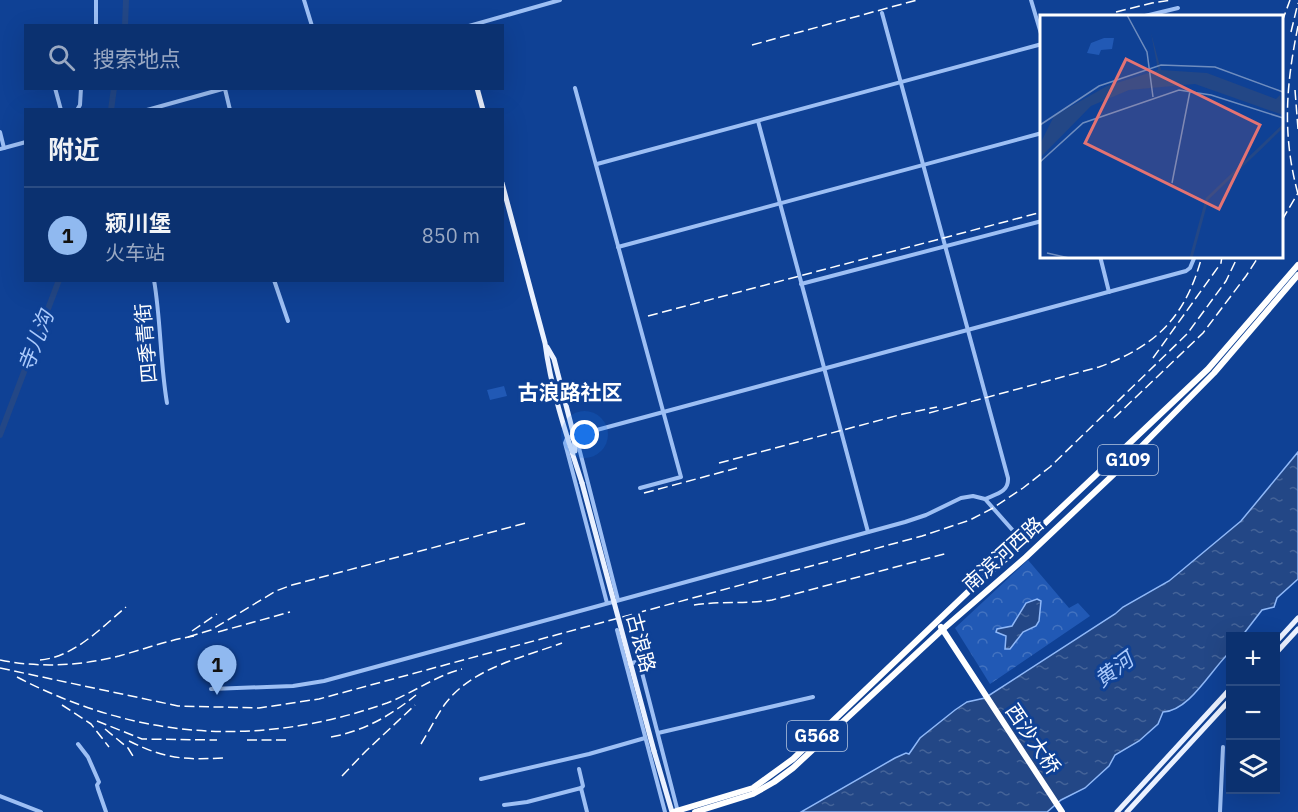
<!DOCTYPE html>
<html lang="zh">
<head>
<meta charset="utf-8">
<style>
	body { margin:0; font-family:"IBM Plex Sans","Noto Sans SC",sans-serif; background:#143975; color:#f1f3f6 }
	.controls { position:absolute; right:18px; bottom:18px; display:grid; overflow:hidden; border-radius:0px; box-shadow:0 6px 24px #0002 }
	.controls button { width:54px; height:54px; display:grid; place-items:center; padding:0; border:0; border-bottom:2px solid #2b4c83; background:#0b3170; color:#f1f3f6; font:30px sans-serif }
	.you { position:absolute; left:585px; top:435px; width:21px; height:21px; margin:-15px; border:4px solid #fff; border-radius:50%; background:#1a73e8; box-shadow:0 0 0 9px #1a73e833 }
	.badge { display:grid; place-items:center; width:39px; height:39px; border-radius:50%; background:#90b9f0; color:#111; font-size:20px; font-weight:700 }
	.pin { position:absolute; translate:-50% -50px; filter:drop-shadow(0 2px 3px #0008) }
	.pin::after { content:''; position:absolute; top:32px; width:21px; height:18px; background:inherit; clip-path:polygon(0 0,100% 0,50% 100%) }
	.list { margin:0; padding:0; list-style:none }
	h2 { display:flex; justify-content:space-between; align-items:center; height:78px; margin:0; padding:0 24px; font-size:26px }
	h2 small { font-size:20px; font-weight:400; color:#9aa9c3 }
	.list li { display:grid; grid-template-columns:39px 1fr auto; gap:18px; align-items:center; box-sizing:border-box; height:96px; padding:0 24px; border-top:2px solid #2b4c83 }
	.list b { display:block; font-size:22px; white-space:nowrap }
	.list p { margin:0; font-size:20px; white-space:nowrap; color:#9aa9c3 }
	.list em { font-size:20px; font-style:normal; color:#9aa9c3 }
	.icon { flex:none; width:33px; height:33px; fill:none; stroke:currentColor; stroke-width:2; stroke-linecap:round; stroke-linejoin:round }
	.map { position:relative; flex:none; width:1298px; height:812px; overflow:hidden }
	.search { position:absolute; background:#0b3170; box-shadow:0 6px 24px #0002; left:24px; top:24px; width:480px; height:66px; display:flex; align-items:center; gap:15px; box-sizing:border-box; padding:0 21px; border-radius:0px; color:#9aa9c3; font-size:22px }
	.panel { position:absolute; background:#0b3170; box-shadow:0 6px 24px #0002; left:24px; top:108px; width:480px; height:174px; border-radius:0px }
	.map>svg:first-child { display:block }
	.green { fill:#2159b5 }
	.park { fill:url(#park-crowns) }
	.water { fill:url(#water-ripples); stroke:#8fb8f8; stroke-width:1.5 }
	.lines { fill:none; stroke-linecap:round; stroke-linejoin:round }
	.river { stroke:#234786; stroke-width:6 }
	.minor { stroke:#9dbff4; stroke-width:4 }
	.major { stroke:#eaf1ff; stroke-width:5 }
	.highway { stroke:#fff; stroke-width:6 }
	.rail { stroke:#fff; stroke-width:1.5; stroke-dasharray:10 4.5; stroke-linecap:butt }
	.major-bridge { stroke:#eaf1ff; stroke-width:5 }
	.labels { text-anchor:middle; stroke-width:6; stroke-linejoin:round; paint-order:stroke }
	.shield { fill:#0f4195; stroke:#b7c6df; stroke-width:1.5 }
	.shield-label { font-size:18px; font-weight:bold; fill:#fff }
	.street-label { font-size:20px; fill:#fff; stroke:#0f4195 }
	.water-label { font-size:21px; font-style:italic; fill:#aac9fb; stroke:#0f4195 }
	.neighbourhood-label { font-size:21px; font-weight:bold; fill:#fff; stroke:#0f4195 }
	.inset-river { fill:none; stroke:#234786; stroke-width:3 }
	.inset-road { fill:none; stroke:#6f8dbf; stroke-width:1.5 }
	.view { fill:#e47373; fill-opacity:0.15; stroke:#e47373; stroke-width:3 }
	.inset-edge { fill:none; stroke:#fff; stroke-width:3 }
</style>
</head>
<body>
<div class="map">
<svg width="1298" height="812" viewBox="0 0 1298 812">
	<defs>
		<pattern id="park-crowns" width="20" height="18" patternUnits="userSpaceOnUse" patternTransform="scale(1.5)"><rect width="20" height="18" fill="#2159b5"/><path d="M2 6a3 3 0 1 1 6 0M12 15a3 3 0 1 1 6 0" fill="none" stroke="#4272c0"/></pattern>
		<pattern id="water-ripples" width="26" height="14" patternUnits="userSpaceOnUse" patternTransform="scale(1.5)"><rect width="26" height="14" fill="#234786"/><path d="M2 4q2-2 4 0t4 0M15 11q2-2 4 0t4 0" fill="none" stroke="#446398"/></pattern>
	</defs>
	<rect width="100%" height="100%" fill="#0f4195"/>
	<path class="green" d="M504 386 507 396 490 400 487 390Z"/>
	<path class="park" d="M1028 560 1069 608 1078 603 1090 616 990 684 955 628Z"/>
	<g class="water">
		<path d="M1298 452V579L1277 598 1274 607 1262 610 1242 636H1230V652C1212 668 1190 711 1163 712L1158 724 1139 741 1115 755 1109 766 1085 788 1061 800 1047 812H801L895 758 906 753 909 754 920 738 955 710 967 702 985 698 1115 614 1123 607 1169 581 1241 521Z"/>
		<path d="M1037 599 1041 601 1039 621 1036 626 1023 632 1010 649H1005L1006 636 996 632 997 629 1012 626 1026 603Z"/>
	</g>
	<g class="lines">
		<g class="river">
			<path d="M125 26 126 0"/>
			<path d="M111 110 114 88"/>
			<path d="M0 435 59 280"/>
		</g>
		<g class="minor">
			<path d="M96 0V26"/>
			<path d="M304 0 312 26"/>
			<path d="M1031 0 1042 37"/>
			<path d="M882 13 1008 478C1009 492 996 494 985 499"/>
			<path d="M1145 16 1178 8"/>
			<path d="M469 26 560 0"/>
			<path d="M55 88 61 110"/>
			<path d="M575 88 681 477 640 488"/>
			<path d="M225 89 230 110"/>
			<path d="M77 110 80 105 81 88"/>
			<path d="M147 110 226 88"/>
			<path d="M758 121 868 532"/>
			<path d="M0 132 4 148"/>
			<path d="M0 149 26 142"/>
			<path d="M597 164 1042 44"/>
			<path d="M618 247 1042 133"/>
			<path d="M1100 256 1109 292"/>
			<path d="M154 280C161 321 160 362 167 403"/>
			<path d="M274 280 288 321"/>
			<path d="M801 284 1042 221"/>
			<path d="M574 436 577 440 618 600"/>
			<path d="M607 603 565 443 567 438 1186 271 1190 268 1195 256"/>
			<path d="M617 630 665 812"/>
			<path d="M629 664 639 661 678 812"/>
			<path d="M211 689 293 686 324 681 905 522 926 515 961 498 973 496 985 499 1024 543"/>
			<path d="M658 733 813 697"/>
			<path d="M78 744 88 757 99 782 97 785 98 789 106 812"/>
			<path d="M579 769 583 786 581 788"/>
			<path d="M481 779 589 754 645 738"/>
			<path d="M0 796 41 812"/>
			<path d="M504 805 527 802 581 788 587 812"/>
			<path d="M1220 812 1223 747"/>
		</g>
		<g class="major">
			<path d="M477 88 483 110"/>
			<path d="M502 183 545 343C551 390 567 437 582 483"/>
			<path d="M547 347 554 359 574 436 575 451"/>
			<path d="M1276 642 1298 618"/>
			<path d="M1276 653 1298 629"/>
			<path d="M654 751 672 812"/>
			<path d="M1117 812 1230 689"/>
			<path d="M1127 812 1230 700"/>
		</g>
		<g class="highway">
			<path d="M941 627 1062 812"/>
			<path d="M673 812 753 788 793 759 971 589 1024 543 1208 369 1298 265"/>
			<path d="M695 812 753 794 774 782 793 768 943 629 1026 557 1114 474 1214 373 1298 275"/>
		</g>
		<g class="rail">
			<path d="M1116 12 1152 3 1172 0"/>
			<path d="M1282 22 1290 0"/>
			<path d="M1298 26C1286 85 1282 135 1298 194"/>
			<path d="M1291 32 1298 3"/>
			<path d="M752 45 917 0"/>
			<path d="M1295 90 1298 129"/>
			<path d="M1282 220 1298 193"/>
			<path d="M648 316 1042 212"/>
			<path d="M1153 358 1221 263 1222 256"/>
			<path d="M929 413 1099 367C1157 346 1186 316 1202 256"/>
			<path d="M1114 418 1203 333 1246 276 1259 256"/>
			<path d="M719 463 903 414 937 407"/>
			<path d="M644 493 737 468"/>
			<path d="M694 605C720 601 746 604 772 600L948 553"/>
			<path d="M192 631 217 614"/>
			<path d="M218 632 290 612"/>
			<path d="M188 637 211 630 276 591 292 585 526 523"/>
			<path d="M0 660C39 668 80 666 119 656 144 649 169 640 194 636"/>
			<path d="M40 660C74 657 101 628 126 607"/>
			<path d="M0 668 178 706 259 708 319 699 922 536 970 520 993 508 1023 488 1050 467 1187 334 1226 281 1238 256"/>
			<path d="M17 677C138 740 259 748 387 703 413 693 435 676 462 669"/>
			<path d="M62 705 91 724 109 747"/>
			<path d="M97 721 142 739 217 740"/>
			<path d="M105 729 128 748 133 756"/>
			<path d="M331 737C364 731 390 716 416 695"/>
			<path d="M247 740H286"/>
			<path d="M129 741C165 759 184 760 224 758"/>
			<path d="M421 744C429 731 436 717 445 704 472 668 521 658 562 643"/>
			<path d="M342 776 366 751 415 705"/>
		</g>
		<path class="major-bridge" d="M582 483 654 751"/>
	</g>
	<g class="labels">
		<g class="shield">
			<rect x="1098" y="445" width="60" height="30" rx="4.5"/>
			<rect x="787" y="721" width="60" height="30" rx="4.5"/>
		</g>
		<g class="shield-label">
			<text x="1128" y="466">G109</text>
			<text x="817" y="742">G568</text>
		</g>
		<g class="street-label">
			<text transform="translate(146 343) rotate(-95)" y="7">四季青街</text>
			<text transform="translate(1003 554) rotate(-42)" y="7">南滨河西路</text>
			<text transform="translate(641 643) rotate(75)" y="7">古浪路</text>
			<text transform="translate(1033 739) rotate(56)" y="7">西沙大桥</text>
		</g>
		<g class="water-label">
			<text transform="translate(36 341) rotate(-69)" y="7">寺儿沟</text>
			<text transform="translate(1114 670) rotate(-37)" y="7">黄河</text>
		</g>
		<g class="neighbourhood-label">
			<text x="570" y="400">古浪路社区</text>
		</g>
	</g>
	<g transform="translate(1040 15)">
		<rect width="243" height="243" fill="#0f4195"/>
		<path d="M64 23H74L72 34 61 35 59 40 47 38 51 28Z" fill="#2159b5"/>
		<path d="M111 18 121 55 167 58 236 84 240 80 243 100 155 69 89 75 51 91 0 143V129L14 101 67 71 118 55Z" fill="#234786"/>
		<path class="inset-river" d="M151 243 167 184 243 111"/>
		<path class="inset-road" d="M87 0 107 37 113 82M0 110 59 71 121 50 175 52 243 77M0 147 43 108 139 75 171 80 243 103M132 168 150 76M7 238 29 243"/>
		<path class="view" d="M86 44 220 110 179 194 45 128Z"/>
		<rect width="243" height="243" class="inset-edge"/>
	</g>
</svg>
<div class="controls">
<button>+</button>
<button>−</button>
<button><svg class="icon" aria-label="layers" viewBox="0 0 24 24"><path d="M12 4l9 5-9 5-9-5zM3 14l9 5 9-5"/></svg></button>
</div>
<div class="you"></div>
<div class="pin badge" style="left:217px;top:695px">1</div>
<div class="search"><svg class="icon" aria-label="search" viewBox="0 0 24 24"><circle cx="10" cy="10" r="6"/><path d="M15 15l6 6"/></svg>搜索地点</div>
<section class="panel">
<h2>附近<small></small></h2>
<ul class="list">
<li><span class="badge">1</span><div><b>颍川堡</b><p>火车站</p></div><em>850 m</em></li>
</ul>
</section>
</div>
</body>
</html>
